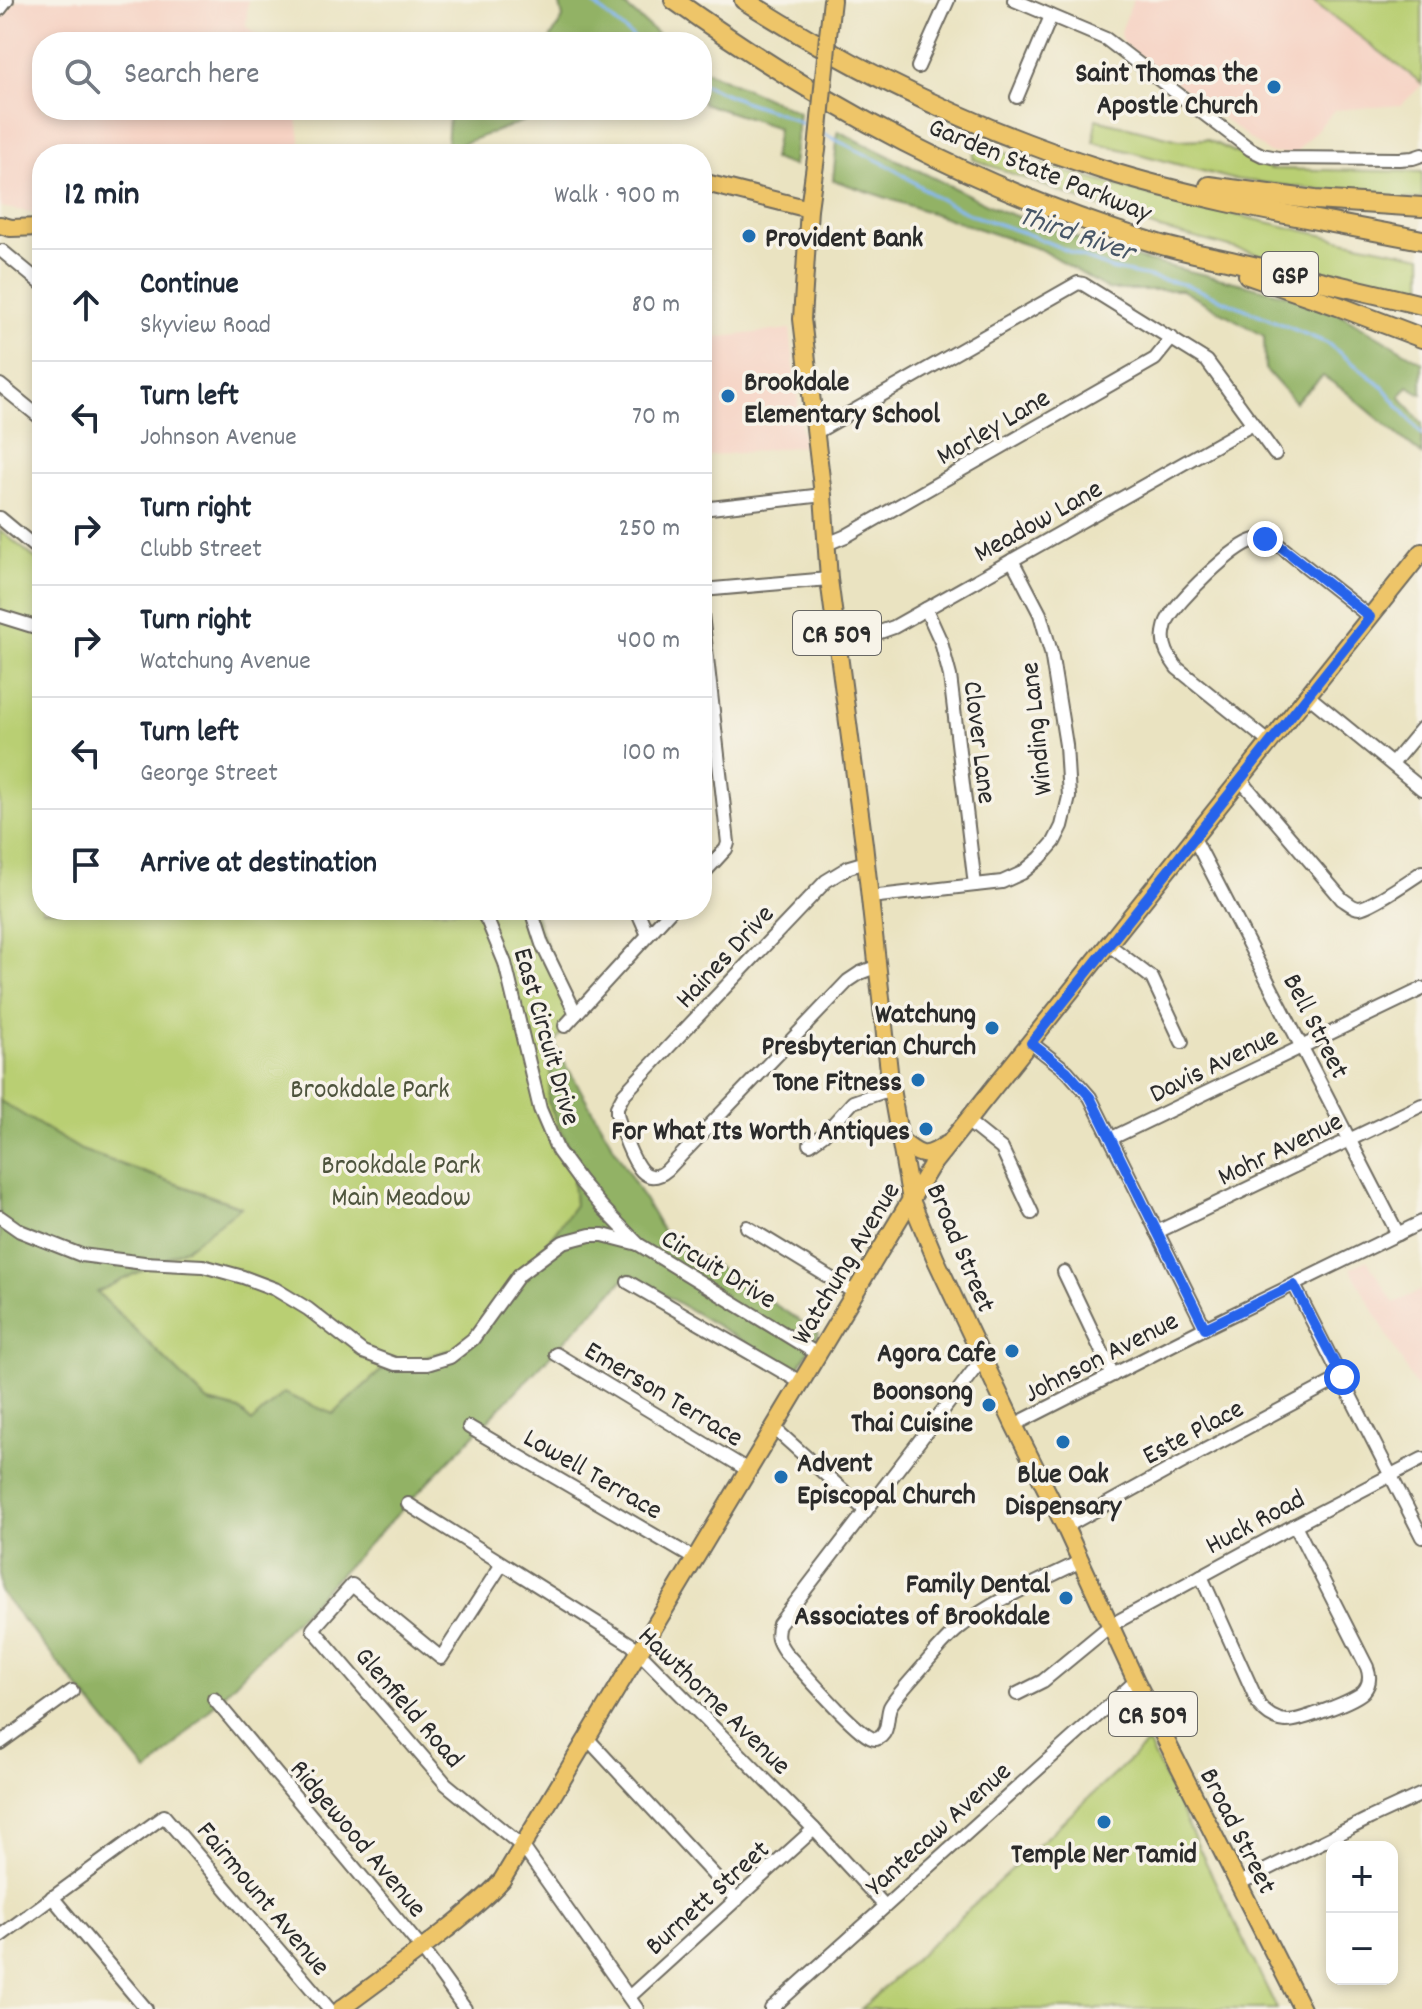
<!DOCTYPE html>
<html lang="en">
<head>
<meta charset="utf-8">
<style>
	body { margin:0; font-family:Dekko,sans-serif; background:#f6f6f7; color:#1f2937 }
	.controls { position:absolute; right:24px; bottom:24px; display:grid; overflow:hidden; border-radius:16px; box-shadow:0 4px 12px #0003 }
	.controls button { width:72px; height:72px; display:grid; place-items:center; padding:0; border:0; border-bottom:2px solid #e0e1e3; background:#fff; color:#1f2937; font:40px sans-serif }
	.stop { position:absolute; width:24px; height:24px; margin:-18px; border:6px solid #2563eb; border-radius:50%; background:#fff }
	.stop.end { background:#2563eb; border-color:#fff; box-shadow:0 2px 8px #0008 }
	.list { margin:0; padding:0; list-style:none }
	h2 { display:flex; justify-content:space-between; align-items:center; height:104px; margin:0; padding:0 32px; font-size:34px }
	h2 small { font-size:26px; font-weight:400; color:#747a83 }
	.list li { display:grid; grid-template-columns:52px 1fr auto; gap:24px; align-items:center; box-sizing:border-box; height:112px; padding:0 32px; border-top:2px solid #e0e1e3 }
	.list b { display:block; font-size:30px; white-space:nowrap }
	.list p { margin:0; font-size:26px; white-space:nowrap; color:#747a83 }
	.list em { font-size:26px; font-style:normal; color:#747a83 }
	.icon { flex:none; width:44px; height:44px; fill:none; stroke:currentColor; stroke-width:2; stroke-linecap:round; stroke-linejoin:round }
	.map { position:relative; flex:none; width:1422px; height:2009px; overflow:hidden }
	.search { position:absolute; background:#fff; box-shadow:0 4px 12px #0003; left:32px; top:32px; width:680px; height:88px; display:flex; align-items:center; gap:20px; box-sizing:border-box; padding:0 28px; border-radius:32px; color:#747a83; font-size:30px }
	.panel { position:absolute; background:#fff; box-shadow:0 4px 12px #0003; left:32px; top:144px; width:680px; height:776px; border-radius:32px }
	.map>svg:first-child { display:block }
	.built { fill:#f6d2c3 }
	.green { fill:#b9cf73; stroke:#727d4f; stroke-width:2 }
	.forest { fill:#92b265; stroke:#5e6e48; stroke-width:2 }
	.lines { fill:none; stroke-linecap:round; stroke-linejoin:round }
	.stream { stroke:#87b9f4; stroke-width:3 }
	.minor-casing { stroke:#6e6b60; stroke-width:16 }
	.major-casing { stroke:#6e6b60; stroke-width:20 }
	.highway-casing { stroke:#6e6b60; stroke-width:22 }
	.minor { stroke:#fff; stroke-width:12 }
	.major { stroke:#eec569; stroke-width:16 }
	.highway { stroke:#eec569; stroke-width:18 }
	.major-bridge-casing { stroke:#6e6b60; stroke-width:20; stroke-linecap:butt }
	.major-bridge { stroke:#eec569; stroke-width:16 }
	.route { stroke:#2563eb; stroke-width:10 }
	.poi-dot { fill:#1f6fb2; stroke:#f7f3e8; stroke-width:3 }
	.labels { text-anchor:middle; stroke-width:7; stroke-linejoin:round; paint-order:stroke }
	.shield { fill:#f7f3e8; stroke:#686764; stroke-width:2 }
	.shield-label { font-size:26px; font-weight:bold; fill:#2b2b2b }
	.poi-label { font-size:28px; font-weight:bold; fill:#2b2b2b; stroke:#f7f3e8; text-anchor:end }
	.street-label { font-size:28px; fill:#2b2b2b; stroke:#f7f3e8 }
	.park-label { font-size:28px; fill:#4e543d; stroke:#f7f3e8 }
	.water-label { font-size:30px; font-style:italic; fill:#475667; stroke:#f7f3e8 }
</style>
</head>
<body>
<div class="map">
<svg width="1422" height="2009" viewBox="0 0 1422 2009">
	<rect width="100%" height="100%" fill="#f7f3e8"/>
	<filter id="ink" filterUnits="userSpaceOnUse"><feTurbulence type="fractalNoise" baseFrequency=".0125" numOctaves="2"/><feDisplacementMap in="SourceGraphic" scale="16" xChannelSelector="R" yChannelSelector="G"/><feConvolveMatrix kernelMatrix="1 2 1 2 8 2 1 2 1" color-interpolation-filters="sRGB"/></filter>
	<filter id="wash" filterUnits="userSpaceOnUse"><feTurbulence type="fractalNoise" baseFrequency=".006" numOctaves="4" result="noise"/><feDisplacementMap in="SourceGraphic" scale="32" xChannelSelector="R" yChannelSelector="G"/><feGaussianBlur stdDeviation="1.8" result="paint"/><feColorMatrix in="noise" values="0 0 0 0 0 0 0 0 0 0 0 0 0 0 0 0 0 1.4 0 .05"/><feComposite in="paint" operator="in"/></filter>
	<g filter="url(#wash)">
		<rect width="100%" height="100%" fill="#eae3c1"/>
		<g class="built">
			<path d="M17 0H248L246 26 265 42H42V110H296L302 154H42V211L31 212 0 207V22Z"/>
			<path d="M1133 0H1311L1422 85 1401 105 1335 110 1294 154 1269 153 1123 43 1120 34Z"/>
			<path d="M790 329 803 446 702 457V339Z"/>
			<path d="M1367 1260 1394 1303 1422 1290V1398L1350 1268Z"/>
		</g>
		<g class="green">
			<path d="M1311 0H1422V84L1415 78Z"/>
			<path d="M1096 119 1179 140 1206 139 1271 169 1422 172V199H1397L1232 179 1094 142Z"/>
			<path d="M976 141 1026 161 1147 194 1347 241 1422 256V293L1319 270 1156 228 973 159Z"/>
			<path d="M0 530 42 564V910H534L572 1020 554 1044 548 1101 571 1153 575 1205 498 1309 465 1346 384 1368 333 1414 283 1394 252 1422 239 1410 208 1402 97 1292 187 1248 240 1206 81 1150 0 1101Z"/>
			<path d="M1148 1743 1277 2009H861Z"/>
		</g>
		<g class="forest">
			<path d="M559 0H618L667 42H548L563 18Z"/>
			<path d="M702 69 799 112 793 166 773 159 778 128 702 103Z"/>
			<path d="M463 110H536L524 121 447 149 449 114Z"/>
			<path d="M838 131 999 210 1127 256 1321 303 1422 362V394L1408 386 1400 396 1422 423V455L1345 391 1323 376 1295 402 1265 369 1264 336 1182 290H1109L1042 250 833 180Z"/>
			<path d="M554 1044 663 1232 819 1333 797 1370H792L629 1274 148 1773 0 1592V1101L81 1150 241 1207 187 1248 97 1292 208 1402 239 1410 252 1422 283 1393 333 1414 384 1368 465 1346 498 1309 575 1205 571 1153 548 1101Z"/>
		</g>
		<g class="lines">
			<g class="stream">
				<path d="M589 0 639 42"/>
				<path d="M702 84 743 101 779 113 813 129"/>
				<path d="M824 134 893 168 934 196 969 214 1030 235 1111 269 1187 285 1327 343 1382 386 1422 434"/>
			</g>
		</g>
	</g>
	<g filter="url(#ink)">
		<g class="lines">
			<g class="minor-casing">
				<g id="minor">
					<path d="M1014 0 1106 39 1250 149 1262 155 1278 158 1399 159 1413 158 1422 155"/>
					<path d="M0 9 7 0"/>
					<path d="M918 67 948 0"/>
					<path d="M1017 97 1051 16"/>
					<path d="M2 251 42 284"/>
					<path d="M0 385 42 419"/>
					<path d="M815 433 1078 283 1083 284 1207 361 1275 454"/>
					<path d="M702 509 823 495"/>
					<path d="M0 518 42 553"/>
					<path d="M827 544 846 536 1155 359 1172 338"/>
					<path d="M702 590 829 579"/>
					<path d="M926 609 941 642 950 676 975 885"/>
					<path d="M702 614 728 843 726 849 702 875"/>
					<path d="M0 616 42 629"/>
					<path d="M838 640 866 637 894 627 1253 424"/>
					<path d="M1307 695 1422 789"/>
					<path d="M1269 742 1177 668C1169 657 1162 647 1164 633 1164 632 1166 623 1167 621 1177 601 1234 545 1255 540 1264 538 1272 542 1280 546L1370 617"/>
					<path d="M1392 764 1422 728"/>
					<path d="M1240 779 1342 899C1347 902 1353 908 1359 908 1371 907 1410 880 1422 872"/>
					<path d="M1194 838 1398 1234"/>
					<path d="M866 862 849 867 826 881 624 1094 617 1107V1113C619 1124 623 1134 627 1144 634 1161 645 1189 667 1170L848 981 860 973 878 966"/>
					<path d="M870 897 1002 882 1022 873 1040 858 1054 842 1062 826 1069 797 1066 745 1051 652 1040 614 1012 560"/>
					<path d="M481 910 488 922 505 963 540 1109 558 1151 580 1181 603 1208 638 1244 819 1355"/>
					<path d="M531 910 542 944 576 1014"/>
					<path d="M637 910 648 935"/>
					<path d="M1109 945 1152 978 1182 1042"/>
					<path d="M565 1026 671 910"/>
					<path d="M1031 1043 1067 1071 1090 1097 1205 1328"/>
					<path d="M967 1121 1002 1149 1032 1213"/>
					<path d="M1112 1138 1422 989"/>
					<path d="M810 1144 824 1134 853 1102 891 1089"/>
					<path d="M0 1217 20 1231 81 1255 144 1263 203 1266 243 1277 275 1289 308 1309 363 1352 395 1364H427L450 1357 473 1339 519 1275 563 1242 590 1235H603L638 1244"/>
					<path d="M747 1227 855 1293"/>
					<path d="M1157 1232 1422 1105"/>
					<path d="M1064 1272 1113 1375"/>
					<path d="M628 1282 802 1383"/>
					<path d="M1294 1285 1422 1537"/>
					<path d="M556 1354 748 1470V1472"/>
					<path d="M983 1358 779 1624C775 1636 778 1642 785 1652 797 1665 864 1743 876 1739 890 1735 886 1717 890 1707 895 1697 917 1674 925 1664 936 1651 948 1636 963 1625 997 1598 1042 1581 1081 1561"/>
					<path d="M1014 1425 1205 1328 1422 1222"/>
					<path d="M469 1427 695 1559"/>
					<path d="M775 1429 866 1511"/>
					<path d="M408 1504 632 1645 814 1829 885 1906"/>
					<path d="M1065 1527 1203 1451 1342 1377"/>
					<path d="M502 1564 441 1658 352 1585 313 1629 446 1784 523 1847 637 2009"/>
					<path d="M1201 1576 1259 1705C1266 1714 1275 1720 1286 1721 1298 1722 1357 1700 1364 1691 1370 1684 1370 1675 1367 1667L1295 1525"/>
					<path d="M1017 1694 1043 1681 1111 1625 1295 1525 1422 1459"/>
					<path d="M214 1699 422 1949 465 2009"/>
					<path d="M587 1738 737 1900"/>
					<path d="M0 1743 72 1691"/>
					<path d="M1238 1884 1370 1818 1422 1794"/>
					<path d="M52 1897 146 2009"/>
					<path d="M0 1936 164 1816 329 2009"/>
					<path d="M629 1997 814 1829"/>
					<path d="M771 2009 1136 1681"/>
				</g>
			</g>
			<g class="major-casing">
				<g id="major">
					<path d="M828 36 832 0"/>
					<path d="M817 150 809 209 802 319 823 495 829 579 864 844 891 1089 911 1200 936 1260 1014 1425 1065 1527 1136 1681 1302 2009"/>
					<path d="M702 182 809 209"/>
					<path d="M0 225 11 228 42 227"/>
					<path d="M900 1140C920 1156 924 1160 945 1145"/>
					<path d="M341 2009C376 1983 412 1957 446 1930 466 1914 485 1899 502 1880L931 1166 1422 552"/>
				</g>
			</g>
			<g class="highway-casing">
				<g id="highway">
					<path d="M674 0C826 108 976 189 1155 243 1184 252 1215 257 1244 264 1303 277 1363 291 1422 305"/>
					<path d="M744 0C856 71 974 129 1101 169 1205 202 1315 219 1422 240"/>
					<path d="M1209 186 1315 200 1422 207"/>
					<path d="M1248 275 1338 306 1422 338"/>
				</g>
			</g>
			<use href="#minor" class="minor"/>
			<use href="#major" class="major"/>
			<use href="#highway" class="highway"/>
			<g class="major-bridge-casing">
				<path id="major-bridge" d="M817 150 828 36"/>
			</g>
			<use href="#major-bridge" class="major-bridge"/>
		</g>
	</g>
	<g class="lines" filter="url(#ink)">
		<path class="route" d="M1265 539 1280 546 1370 617 1031 1043 1067 1071 1090 1097 1205 1328 1294 1285 1342 1377"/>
	</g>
	<g class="poi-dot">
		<circle cx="1274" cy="87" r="8"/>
		<circle cx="749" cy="236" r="8"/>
		<circle cx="728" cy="396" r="8"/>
		<circle cx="992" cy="1028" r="8"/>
		<circle cx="918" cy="1080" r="8"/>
		<circle cx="926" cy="1129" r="8"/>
		<circle cx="1012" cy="1351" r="8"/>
		<circle cx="989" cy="1405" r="8"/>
		<circle cx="1063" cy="1442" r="8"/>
		<circle cx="781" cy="1477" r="8"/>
		<circle cx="1066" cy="1598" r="8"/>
		<circle cx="1104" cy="1822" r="8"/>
	</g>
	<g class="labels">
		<g class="shield">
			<rect x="1262" y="252" width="56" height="44" rx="6"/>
			<rect x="793" y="611" width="88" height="44" rx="6"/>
			<rect x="1109" y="1692" width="88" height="44" rx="6"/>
		</g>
		<g class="shield-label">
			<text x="1290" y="283">GSP</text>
			<text x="837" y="642">CR 509</text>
			<text x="1153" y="1723">CR 509</text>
		</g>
		<g class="poi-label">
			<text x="1258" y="81">Saint Thomas the<tspan x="1258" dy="32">Apostle Church</tspan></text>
			<text x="765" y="246" text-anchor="start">Provident Bank</text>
			<text x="744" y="390" text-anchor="start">Brookdale<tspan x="744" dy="32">Elementary School</tspan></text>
			<text x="976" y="1022">Watchung<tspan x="976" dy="32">Presbyterian Church</tspan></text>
			<text x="902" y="1090">Tone Fitness</text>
			<text x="910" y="1139">For What Its Worth Antiques</text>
			<text x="996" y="1361">Agora Cafe</text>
			<text x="973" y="1399">Boonsong<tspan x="973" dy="32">Thai Cuisine</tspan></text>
			<text x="797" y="1471" text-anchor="start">Advent<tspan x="797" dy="32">Episcopal Church</tspan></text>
			<text x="1063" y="1482" text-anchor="middle">Blue Oak<tspan x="1063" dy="32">Dispensary</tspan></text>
			<text x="1050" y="1592">Family Dental<tspan x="1050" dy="32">Associates of Brookdale</tspan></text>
			<text x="1104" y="1862" text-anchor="middle">Temple Ner Tamid</text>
		</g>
		<g class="street-label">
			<text transform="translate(1041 168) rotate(22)" y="10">Garden State Parkway</text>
			<text transform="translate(992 425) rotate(-30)" y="10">Morley Lane</text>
			<text transform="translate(1037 519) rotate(-29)" y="10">Meadow Lane</text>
			<text transform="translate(1034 729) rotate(-96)" y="10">Winding Lane</text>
			<text transform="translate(982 742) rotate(83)" y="10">Clover Lane</text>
			<text transform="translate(723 955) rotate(-47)" y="10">Haines Drive</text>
			<text transform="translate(1318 1025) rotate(63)" y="10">Bell Street</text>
			<text transform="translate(549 1036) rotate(74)" y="10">East Circuit Drive</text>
			<text transform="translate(1213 1063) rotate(-26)" y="10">Davis Avenue</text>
			<text transform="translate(1279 1147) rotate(-26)" y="10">Mohr Avenue</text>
			<text transform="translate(963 1247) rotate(67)" y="10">Broad Street</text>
			<text transform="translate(844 1262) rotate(-59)" y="10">Watchung Avenue</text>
			<text transform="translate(720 1267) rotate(31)" y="10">Circuit Drive</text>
			<text transform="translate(1100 1355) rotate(-27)" y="10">Johnson Avenue</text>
			<text transform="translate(665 1392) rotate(31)" y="10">Emerson Terrace</text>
			<text transform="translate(1192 1430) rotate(-28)" y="10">Este Place</text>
			<text transform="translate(594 1472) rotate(30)" y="10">Lowell Terrace</text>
			<text transform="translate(1254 1520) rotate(-28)" y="10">Huck Road</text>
			<text transform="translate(716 1699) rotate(44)" y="10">Hawthorne Avenue</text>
			<text transform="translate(411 1706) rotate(49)" y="10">Glenfield Road</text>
			<text transform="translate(937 1827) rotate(-42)" y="10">Yantecaw Avenue</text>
			<text transform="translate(1240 1830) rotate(63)" y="10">Broad Street</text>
			<text transform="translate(360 1837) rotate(50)" y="10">Ridgewood Avenue</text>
			<text transform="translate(706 1896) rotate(-42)" y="10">Burnett Street</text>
			<text transform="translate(265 1897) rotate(50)" y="10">Fairmount Avenue</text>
		</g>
		<g class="park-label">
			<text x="370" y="1097">Brookdale Park</text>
			<text x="401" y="1173">Brookdale Park<tspan x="401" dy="32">Main Meadow</tspan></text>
		</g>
		<g class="water-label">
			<text transform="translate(1077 232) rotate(19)" y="10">Third River</text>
		</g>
	</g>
</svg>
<div class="controls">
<button>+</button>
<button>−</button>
</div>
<div class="stop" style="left:1342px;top:1377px"></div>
<div class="stop end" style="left:1265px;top:539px"></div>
<div class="search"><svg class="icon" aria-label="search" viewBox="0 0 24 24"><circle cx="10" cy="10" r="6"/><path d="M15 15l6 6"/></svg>Search here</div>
<section class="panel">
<h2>12 min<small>Walk · 900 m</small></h2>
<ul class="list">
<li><svg class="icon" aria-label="ahead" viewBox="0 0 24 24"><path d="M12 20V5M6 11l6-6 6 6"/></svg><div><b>Continue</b><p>Skyview Road</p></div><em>80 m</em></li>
<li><svg class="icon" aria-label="left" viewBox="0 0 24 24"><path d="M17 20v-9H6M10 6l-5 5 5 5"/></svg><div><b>Turn left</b><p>Johnson Avenue</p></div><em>70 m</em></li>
<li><svg class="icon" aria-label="right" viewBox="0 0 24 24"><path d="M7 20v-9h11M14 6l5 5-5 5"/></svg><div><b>Turn right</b><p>Clubb Street</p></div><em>250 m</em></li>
<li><svg class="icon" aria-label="right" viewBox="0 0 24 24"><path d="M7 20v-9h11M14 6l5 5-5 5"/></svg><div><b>Turn right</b><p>Watchung Avenue</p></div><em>400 m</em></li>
<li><svg class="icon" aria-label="left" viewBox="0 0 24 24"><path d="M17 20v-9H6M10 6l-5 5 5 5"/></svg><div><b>Turn left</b><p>George Street</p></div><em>100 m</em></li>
<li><svg class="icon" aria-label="arrive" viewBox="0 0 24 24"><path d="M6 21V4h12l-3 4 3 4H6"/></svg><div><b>Arrive at destination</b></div></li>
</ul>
</section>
</div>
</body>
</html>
